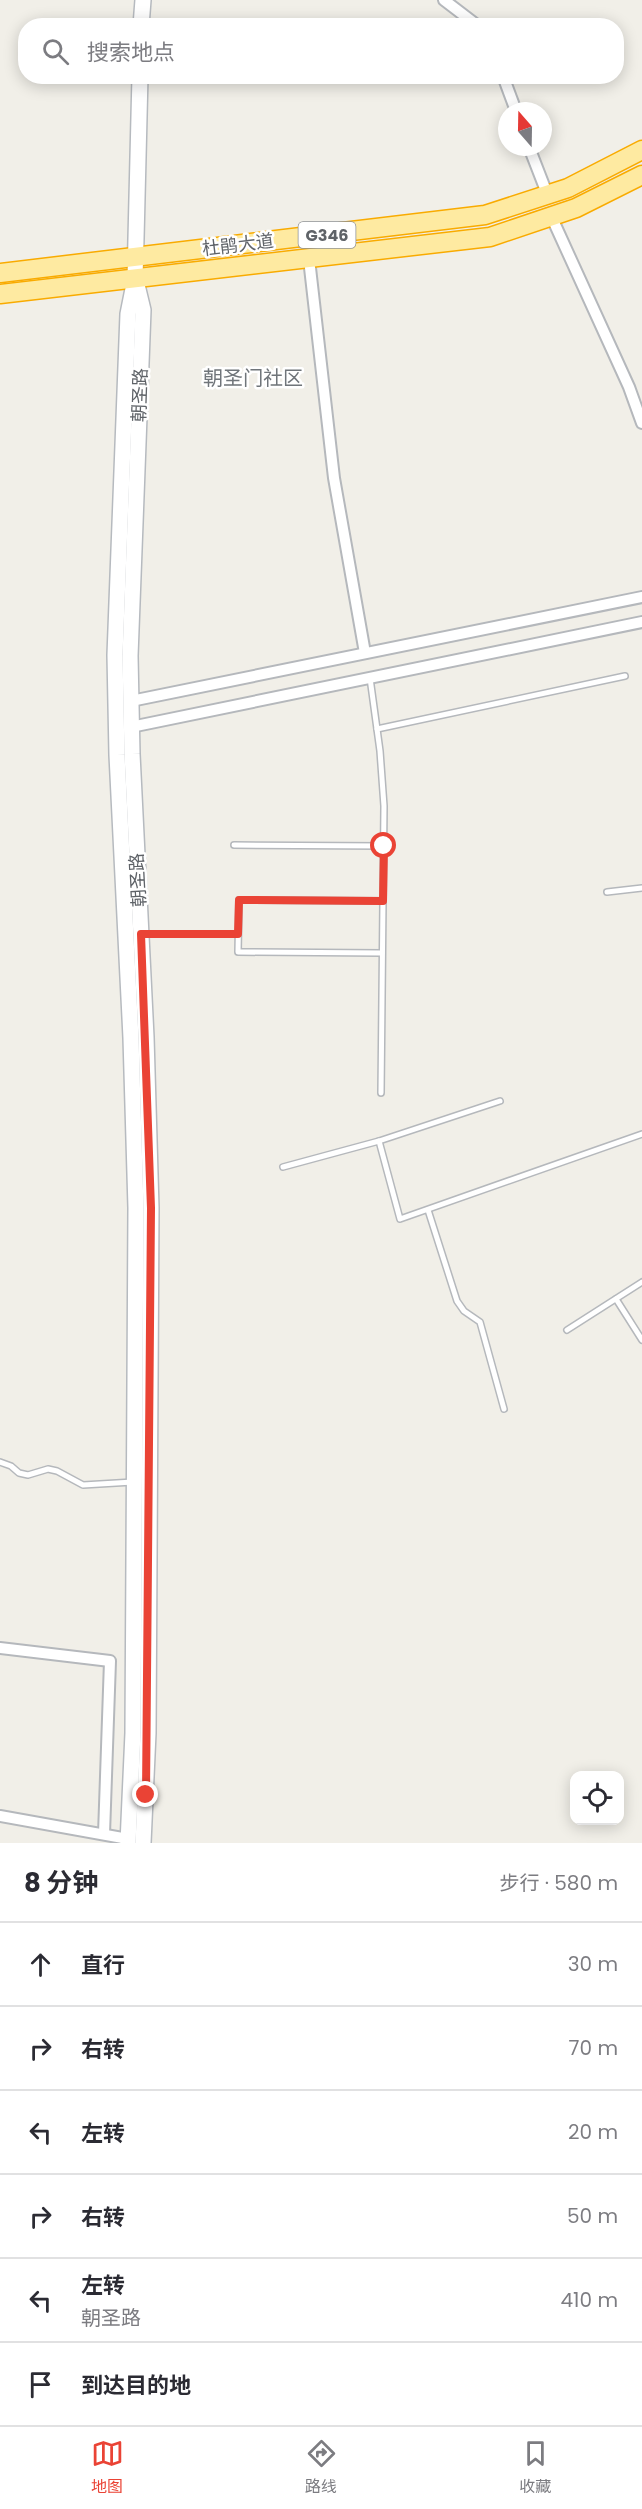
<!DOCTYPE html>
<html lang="zh">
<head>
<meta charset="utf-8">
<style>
	body { margin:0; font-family:Poppins,"Noto Sans SC",sans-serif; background:#f7f7f7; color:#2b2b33 }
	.controls { position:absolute; right:18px; bottom:18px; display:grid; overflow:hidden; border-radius:12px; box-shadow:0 3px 15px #0003 }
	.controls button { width:54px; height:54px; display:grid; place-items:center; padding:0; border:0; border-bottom:2px solid #e1e1e2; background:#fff; color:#2b2b33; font:30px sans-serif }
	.compass { position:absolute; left:498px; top:102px; width:54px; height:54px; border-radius:50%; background:#fff; box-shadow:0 3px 15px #0003; rotate:340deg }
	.stop { position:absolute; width:18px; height:18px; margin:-14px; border:4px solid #ea4335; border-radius:50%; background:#fff }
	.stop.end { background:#ea4335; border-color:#fff; box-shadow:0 2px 6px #0008 }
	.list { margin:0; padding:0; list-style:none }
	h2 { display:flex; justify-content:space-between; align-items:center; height:78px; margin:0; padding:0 24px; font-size:26px }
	h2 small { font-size:20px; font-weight:400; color:#7c7c81 }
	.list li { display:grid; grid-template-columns:39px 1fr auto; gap:18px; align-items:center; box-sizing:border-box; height:84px; padding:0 24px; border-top:2px solid #e1e1e2 }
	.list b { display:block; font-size:22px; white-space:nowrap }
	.list p { margin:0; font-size:20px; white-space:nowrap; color:#7c7c81 }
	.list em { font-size:20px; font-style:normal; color:#7c7c81 }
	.icon { flex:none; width:33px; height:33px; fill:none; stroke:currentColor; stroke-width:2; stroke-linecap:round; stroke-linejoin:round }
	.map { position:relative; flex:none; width:642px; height:1843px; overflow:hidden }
	.search { position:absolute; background:#fff; box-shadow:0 3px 15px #0003; left:18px; right:18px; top:18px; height:66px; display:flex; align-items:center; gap:15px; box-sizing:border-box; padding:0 21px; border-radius:24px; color:#7c7c81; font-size:22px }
	.sheet { height:582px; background:#fff }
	nav { display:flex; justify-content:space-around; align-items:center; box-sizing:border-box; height:84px; border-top:2px solid #e1e1e2; background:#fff; font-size:16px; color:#7c7c81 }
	nav a { display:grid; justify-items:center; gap:3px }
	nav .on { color:#ea4335 }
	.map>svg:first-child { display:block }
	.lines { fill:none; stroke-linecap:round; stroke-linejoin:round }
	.service-casing { stroke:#b5b8bc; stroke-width:8 }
	.minor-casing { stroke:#b5b8bc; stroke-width:14 }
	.secondary-casing { stroke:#b6babf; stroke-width:18 }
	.trunk-casing { stroke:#f9ab00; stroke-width:21 }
	.service { stroke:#fff; stroke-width:5 }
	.minor { stroke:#fff; stroke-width:10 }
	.secondary { stroke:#fff; stroke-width:15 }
	.trunk { stroke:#feeaa1; stroke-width:18 }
	.route { stroke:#ea4335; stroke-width:8 }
	.labels { text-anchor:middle; stroke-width:5; stroke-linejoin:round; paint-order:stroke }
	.shield { fill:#fff; stroke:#8f9295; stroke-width:1.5 }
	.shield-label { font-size:16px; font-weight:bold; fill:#5f6368 }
	.street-label { font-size:18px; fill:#5f6368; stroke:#fff }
	.neighbourhood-label { font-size:20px; fill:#70757a; stroke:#fff }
</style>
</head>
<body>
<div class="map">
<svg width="642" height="1843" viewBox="0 0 642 1843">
	<rect width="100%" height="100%" fill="#f1efe8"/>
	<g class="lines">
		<g class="service-casing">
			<g id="service">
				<path d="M370 678 380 751 384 806 381 1093"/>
				<path d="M377 729 625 676"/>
				<path d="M234 845 384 846"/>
				<path d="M607 892 642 888"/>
				<path d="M141 934H238"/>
				<path d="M382 953 238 952 239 900 383 901"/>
				<path d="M379 1141 400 1219 642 1134"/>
				<path d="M283 1167 379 1141 500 1101"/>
				<path d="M428 1210 457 1301 464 1311 480 1322 504 1409"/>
				<path d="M616 1299 642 1340"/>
				<path d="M567 1330 642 1282"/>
				<path d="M0 1462 11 1466 19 1473 28 1475 48 1469 57 1471 83 1485 133 1482"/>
			</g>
		</g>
		<g class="minor-casing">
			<g id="minor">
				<path d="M444 0 478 26"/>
				<path d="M503 76 516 111"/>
				<path d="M529 147 548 196"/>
				<path d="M552 218 629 387 642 423"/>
				<path d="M309 259 334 478 365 653"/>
				<path d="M131 701 642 597"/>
				<path d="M131 727 642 622"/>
				<path d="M0 1648 110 1661 104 1834"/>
				<path d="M0 1816 128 1839"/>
			</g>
		</g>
		<g class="secondary-casing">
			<g id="secondary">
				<path d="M141 26 143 0"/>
				<path d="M137 285 143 310 130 656 132 754 146 1037 151 1208 148 1733 143 1843"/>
				<path d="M128 1843 133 1733 136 1208 131 1038 117 755 115 655 128 314 135 279 140 76"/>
			</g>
		</g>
		<g class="trunk-casing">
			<g id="trunk">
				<path d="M0 273 485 215 568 188 642 150"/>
				<path d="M0 294 490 237 576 208 642 175"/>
			</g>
		</g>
		<use href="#service" class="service"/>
		<use href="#minor" class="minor"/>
		<use href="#secondary" class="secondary"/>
		<use href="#trunk" class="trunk"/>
	</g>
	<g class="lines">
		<path class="route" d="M146 1795 151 1208 141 934H238L239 900 383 901 384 846"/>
	</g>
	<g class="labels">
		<rect class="shield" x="298.5" y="222" width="57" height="26" rx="4.5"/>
		<g class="shield-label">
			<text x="327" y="241">G346</text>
		</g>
		<g class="street-label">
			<text transform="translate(238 245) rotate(-7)" y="6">杜鹃大道</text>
			<text transform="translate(140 395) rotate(-88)" y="6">朝圣路</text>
			<text transform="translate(138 880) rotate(-93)" y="6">朝圣路</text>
		</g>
		<g class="neighbourhood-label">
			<text x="253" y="385">朝圣门社区</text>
		</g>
	</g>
</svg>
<div class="controls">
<button><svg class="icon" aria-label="locate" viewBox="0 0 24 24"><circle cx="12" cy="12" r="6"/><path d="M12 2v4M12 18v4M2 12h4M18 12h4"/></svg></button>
</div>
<svg class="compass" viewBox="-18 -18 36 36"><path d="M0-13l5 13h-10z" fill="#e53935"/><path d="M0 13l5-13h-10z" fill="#7c7c81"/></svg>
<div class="stop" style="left:384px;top:846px"></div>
<div class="stop end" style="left:146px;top:1795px"></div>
<div class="search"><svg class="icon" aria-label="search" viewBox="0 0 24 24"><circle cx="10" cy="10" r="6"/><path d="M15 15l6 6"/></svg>搜索地点</div>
</div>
<section class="sheet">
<h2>8 分钟<small>步行 · 580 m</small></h2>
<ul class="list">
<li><svg class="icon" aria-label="ahead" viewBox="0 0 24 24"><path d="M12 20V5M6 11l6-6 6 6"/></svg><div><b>直行</b></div><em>30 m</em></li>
<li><svg class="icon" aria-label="right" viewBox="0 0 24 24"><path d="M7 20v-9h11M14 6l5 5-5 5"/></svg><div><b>右转</b></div><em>70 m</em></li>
<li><svg class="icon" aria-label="left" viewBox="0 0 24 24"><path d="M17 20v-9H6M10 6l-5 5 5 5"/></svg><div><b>左转</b></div><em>20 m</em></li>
<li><svg class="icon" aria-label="right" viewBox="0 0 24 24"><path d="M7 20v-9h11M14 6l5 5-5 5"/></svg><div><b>右转</b></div><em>50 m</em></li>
<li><svg class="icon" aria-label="left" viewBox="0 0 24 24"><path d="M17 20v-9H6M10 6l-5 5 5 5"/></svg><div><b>左转</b><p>朝圣路</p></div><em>410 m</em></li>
<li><svg class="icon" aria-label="arrive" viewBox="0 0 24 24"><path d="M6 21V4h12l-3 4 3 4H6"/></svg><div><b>到达目的地</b></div></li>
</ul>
</section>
<nav>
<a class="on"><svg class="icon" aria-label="map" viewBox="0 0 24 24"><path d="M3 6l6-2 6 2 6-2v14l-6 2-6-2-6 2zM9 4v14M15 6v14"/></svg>地图</a>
<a><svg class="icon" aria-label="directions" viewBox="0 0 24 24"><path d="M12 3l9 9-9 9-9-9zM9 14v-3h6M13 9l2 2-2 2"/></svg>路线</a>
<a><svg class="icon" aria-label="saved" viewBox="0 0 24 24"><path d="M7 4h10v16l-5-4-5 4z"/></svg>收藏</a>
</nav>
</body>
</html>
